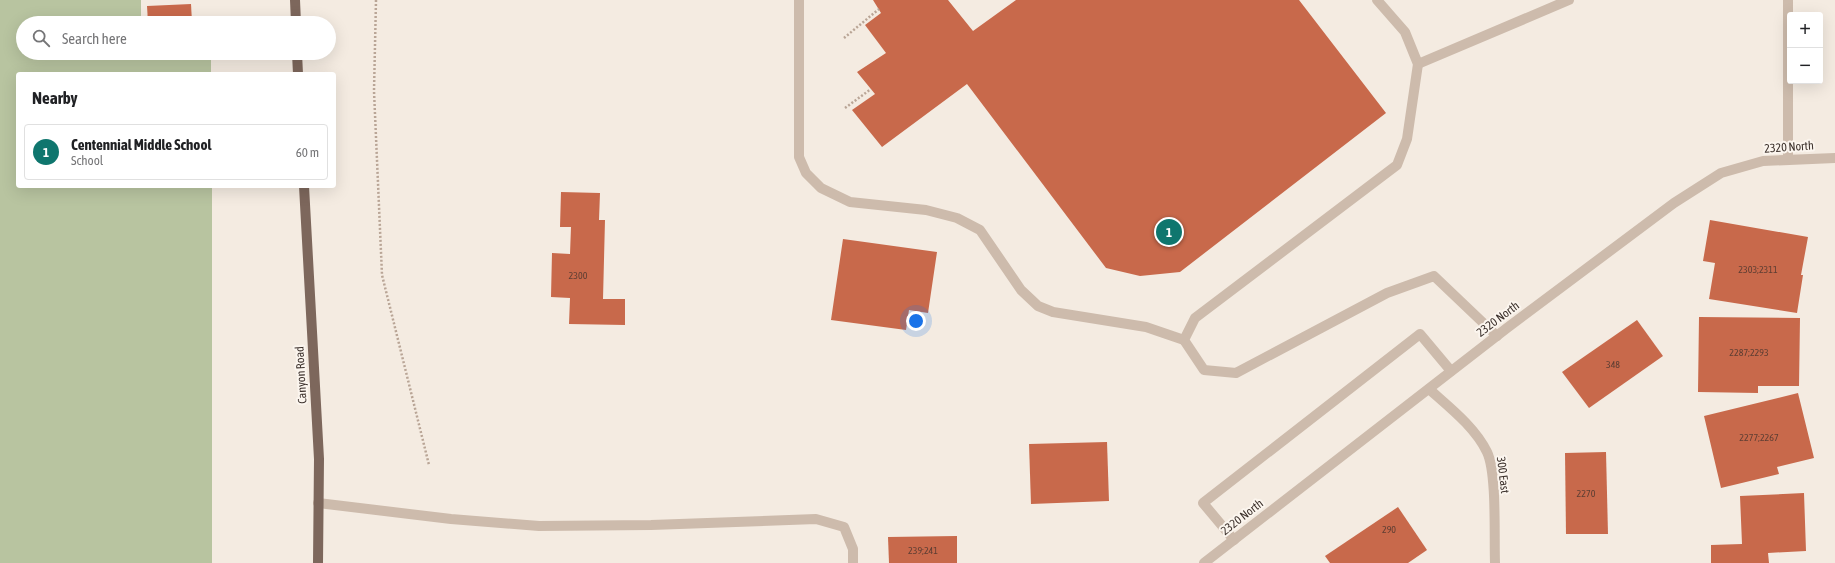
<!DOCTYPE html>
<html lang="en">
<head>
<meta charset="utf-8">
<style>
	body { margin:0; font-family:"Asap Condensed",sans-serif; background:#f2f2f2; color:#202124 }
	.controls { position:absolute; right:12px; top:12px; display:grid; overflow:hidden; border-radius:4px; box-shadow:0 4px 16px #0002 }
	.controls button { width:36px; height:36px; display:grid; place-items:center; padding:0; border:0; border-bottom:1px solid #e0e0e0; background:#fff; color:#202124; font:20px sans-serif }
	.you { position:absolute; left:916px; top:321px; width:14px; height:14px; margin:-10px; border:3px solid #fff; border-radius:50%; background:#1a73e8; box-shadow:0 0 0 6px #1a73e833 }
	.badge { display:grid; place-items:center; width:26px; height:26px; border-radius:50%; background:#0f766e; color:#fff; font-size:13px; font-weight:700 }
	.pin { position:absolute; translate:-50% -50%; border:2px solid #fff; box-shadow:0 1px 4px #0006 }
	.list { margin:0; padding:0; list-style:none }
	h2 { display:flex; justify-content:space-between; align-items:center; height:52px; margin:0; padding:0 16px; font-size:17px }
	h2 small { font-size:13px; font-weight:400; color:#757577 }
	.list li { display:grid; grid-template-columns:26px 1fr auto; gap:12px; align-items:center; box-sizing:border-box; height:56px; margin:0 8px 8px; padding:0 8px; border:1px solid #e0e0e0; border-radius:4px }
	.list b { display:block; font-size:15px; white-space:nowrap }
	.list p { margin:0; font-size:13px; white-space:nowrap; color:#757577 }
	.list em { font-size:13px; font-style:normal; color:#757577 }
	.icon { flex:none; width:22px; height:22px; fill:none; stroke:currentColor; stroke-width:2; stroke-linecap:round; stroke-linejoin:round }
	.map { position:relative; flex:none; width:1835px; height:563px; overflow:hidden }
	.search { position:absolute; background:#fff; box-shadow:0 4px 16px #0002; left:16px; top:16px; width:320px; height:44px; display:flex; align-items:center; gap:10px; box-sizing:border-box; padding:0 14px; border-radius:22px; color:#757577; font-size:15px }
	.panel { position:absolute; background:#fff; box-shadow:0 4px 16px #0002; left:16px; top:72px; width:320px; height:116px; border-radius:4px }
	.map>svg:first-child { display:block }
	.green { fill:#b8c4a0 }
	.building { fill:#c8694b }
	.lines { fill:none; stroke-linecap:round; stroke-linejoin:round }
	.path { stroke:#b9a596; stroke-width:2.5; stroke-dasharray:2 2; stroke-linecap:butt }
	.minor { stroke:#cdbbac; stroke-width:10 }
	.major { stroke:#7d675c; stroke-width:10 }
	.labels { text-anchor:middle; stroke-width:4; stroke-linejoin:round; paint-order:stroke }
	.number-label { font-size:10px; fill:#5e3e33 }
	.street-label { font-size:12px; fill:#3b302b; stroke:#fbf5ee }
</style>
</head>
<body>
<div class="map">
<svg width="1835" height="563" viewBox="0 0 1835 563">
	<rect width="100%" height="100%" fill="#f4ebe1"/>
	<path class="green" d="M0 0H141V23H23V53H211V74H18V186H212V563H0Z"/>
	<g class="building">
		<path d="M873 0H948L973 31 1016 0H1299L1386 113 1180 272 1140 276 1106 268 967 84 882 147 852 110 875 94 857 72 886 53 865 25 881 13Z"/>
		<path d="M191 4 192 22 148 23 147 6Z"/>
		<path d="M561 192 600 193 599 220H605L603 299H625V325L569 324 570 298 551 297 552 253 570 254 571 227H560Z"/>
		<path d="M1710 220 1808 237 1801 275H1803L1797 313 1709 299 1715 263 1703 261Z"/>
		<path d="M843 239 937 252 928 313 909 310 906 330 831 320Z"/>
		<path d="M1699 317 1800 318 1799 386H1758V393L1698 392Z"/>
		<path d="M1637 320 1663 356 1589 408 1562 372Z"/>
		<path d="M1798 393 1814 458 1777 467 1779 474 1721 488 1704 416Z"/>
		<path d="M1107 442 1109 501 1031 504 1029 444Z"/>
		<path d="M1606 452 1608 534H1566L1565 453Z"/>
		<path d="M1804 493 1806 551 1768 553 1769 563H1711V545L1742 544 1740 496Z"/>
		<path d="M1398 507 1427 550 1408 563H1330L1325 556Z"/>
		<path d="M957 536V563H889L888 537Z"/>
	</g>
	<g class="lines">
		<g class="path">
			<path d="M376 0 374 91 382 275 429 465"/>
			<path d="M844 38 879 9"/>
			<path d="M845 108 871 89"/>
		</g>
		<g class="minor">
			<path d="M799 0V157L806 173 821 188 850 202 926 210 957 218 980 230 1021 290 1038 306 1053 312 1146 327 1184 340"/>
			<path d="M1377 0 1405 32 1418 64 1407 139 1397 165 1195 318 1184 340 1204 370 1236 373 1387 293 1434 276 1497 336"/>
			<path d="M1418 64 1569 0"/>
			<path d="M1788 159V0"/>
			<path d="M1429 389C1449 407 1475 427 1487 452 1497 473 1494 537 1495 563"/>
			<path d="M318 503 451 519 539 526 651 525 816 519 844 527 853 549V563"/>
			<path d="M1234 540 1203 503 1420 334 1451 371"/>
			<path d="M1204 563 1507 328 1674 203 1721 173 1763 161 1835 158"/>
		</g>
		<g class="major">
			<path d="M295 0 296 23"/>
			<path d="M297 53 298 74"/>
			<path d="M304 186 319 459 318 563"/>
		</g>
	</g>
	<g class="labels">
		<g class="number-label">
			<text x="1758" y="273">2303;2311</text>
			<text x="578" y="279">2300</text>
			<text x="1749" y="356">2287;2293</text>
			<text x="1613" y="368">348</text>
			<text x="1759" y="441">2277;2267</text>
			<text x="1586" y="497">2270</text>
			<text x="1389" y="533">290</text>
			<text x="923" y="554">239;241</text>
		</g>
		<g class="street-label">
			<text transform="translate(1789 147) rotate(-4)" y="4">2320 North</text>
			<text transform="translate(1498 319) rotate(-37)" y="4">2320 North</text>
			<text transform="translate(301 375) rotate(-93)" y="4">Canyon Road</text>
			<text transform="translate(1503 475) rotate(83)" y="4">300 East</text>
			<text transform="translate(1242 517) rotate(-38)" y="4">2320 North</text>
		</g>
	</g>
</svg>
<div class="controls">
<button>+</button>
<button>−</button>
</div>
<div class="you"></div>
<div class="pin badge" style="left:1169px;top:232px">1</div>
<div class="search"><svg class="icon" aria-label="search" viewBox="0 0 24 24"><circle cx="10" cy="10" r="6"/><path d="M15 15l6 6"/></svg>Search here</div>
<section class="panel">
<h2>Nearby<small></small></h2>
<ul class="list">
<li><span class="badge">1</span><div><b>Centennial Middle School</b><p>School</p></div><em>60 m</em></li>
</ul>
</section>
</div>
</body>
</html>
